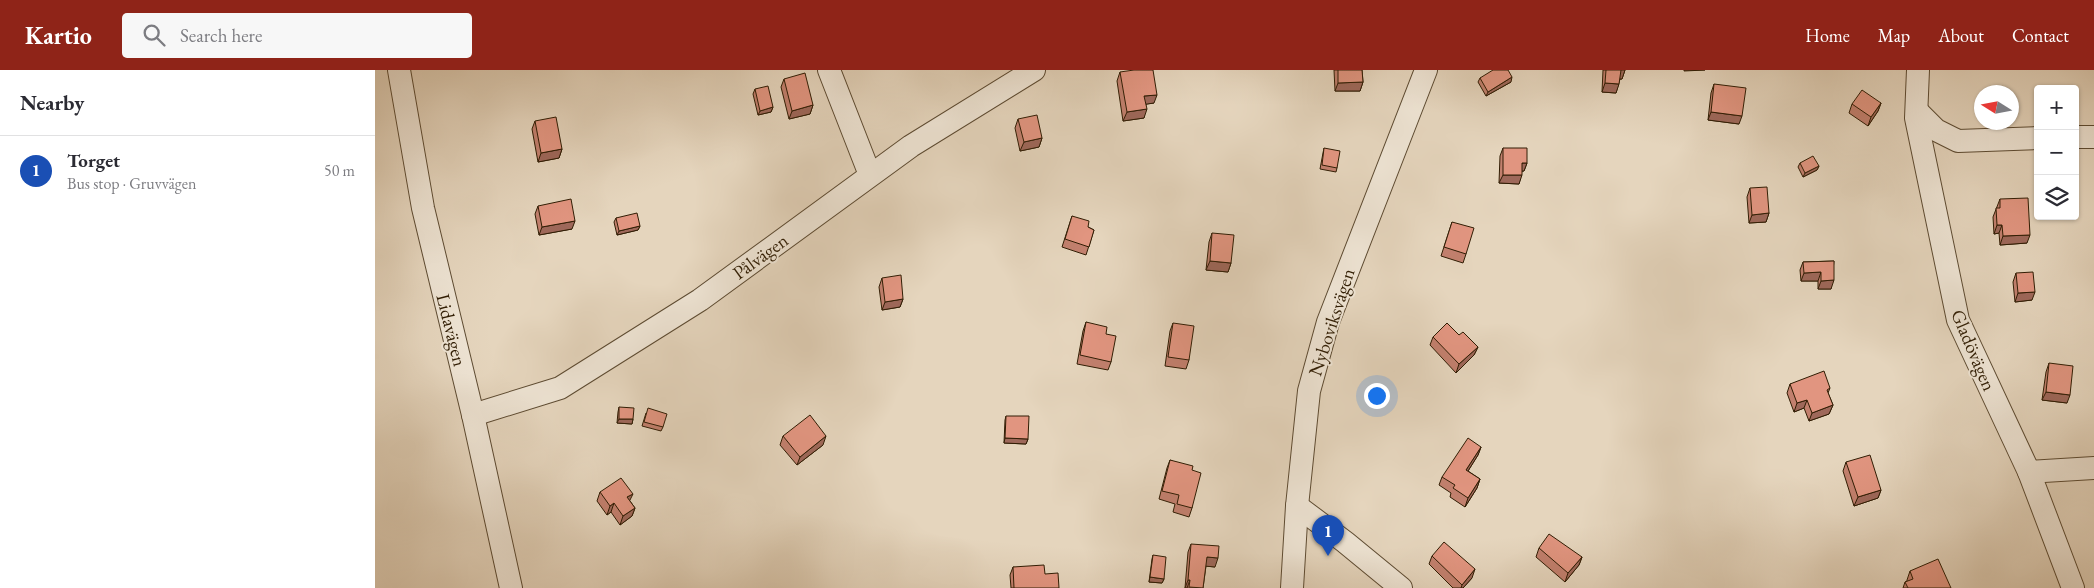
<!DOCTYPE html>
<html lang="en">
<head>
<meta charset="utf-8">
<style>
	body { margin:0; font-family:"EB Garamond",serif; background:#f7f7f7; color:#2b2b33 }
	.controls { position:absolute; right:15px; top:15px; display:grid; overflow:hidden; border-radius:5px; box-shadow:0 1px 4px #0004 }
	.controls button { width:45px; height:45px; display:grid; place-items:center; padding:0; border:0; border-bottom:1px solid #e1e1e2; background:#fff; color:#2b2b33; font:25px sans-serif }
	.compass { position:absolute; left:1599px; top:15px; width:45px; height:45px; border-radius:50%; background:#fff; box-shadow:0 1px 4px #0004; rotate:281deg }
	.you { position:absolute; left:1001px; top:325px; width:18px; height:18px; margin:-12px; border:4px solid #fff; border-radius:50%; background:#1a73e8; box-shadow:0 0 0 8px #1a73e833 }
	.badge { display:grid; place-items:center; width:32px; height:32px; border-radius:50%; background:#8f2418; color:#fff; font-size:16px; font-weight:700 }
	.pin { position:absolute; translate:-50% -41px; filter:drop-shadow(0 1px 2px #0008) }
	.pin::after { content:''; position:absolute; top:26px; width:18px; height:15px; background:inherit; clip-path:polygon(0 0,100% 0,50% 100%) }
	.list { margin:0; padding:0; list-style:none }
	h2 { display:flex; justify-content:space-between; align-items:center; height:65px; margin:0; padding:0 20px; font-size:21px }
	h2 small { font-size:16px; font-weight:400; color:#7c7c81 }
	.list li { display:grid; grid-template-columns:32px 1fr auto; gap:15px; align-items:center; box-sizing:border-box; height:70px; padding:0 20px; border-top:1px solid #e1e1e2 }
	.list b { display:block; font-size:19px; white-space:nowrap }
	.list p { margin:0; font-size:16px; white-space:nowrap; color:#7c7c81 }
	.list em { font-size:16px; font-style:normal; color:#7c7c81 }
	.icon { flex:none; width:28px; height:28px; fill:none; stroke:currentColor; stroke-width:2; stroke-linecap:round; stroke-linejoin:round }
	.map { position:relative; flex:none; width:1719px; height:518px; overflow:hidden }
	header { display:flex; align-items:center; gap:30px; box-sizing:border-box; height:70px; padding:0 25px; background:#8f2418; color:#fff }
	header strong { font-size:24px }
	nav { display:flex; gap:28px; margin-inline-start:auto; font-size:18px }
	.search { width:350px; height:45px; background:#f7f7f7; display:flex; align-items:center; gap:12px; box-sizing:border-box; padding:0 18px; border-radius:5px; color:#7c7c81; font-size:19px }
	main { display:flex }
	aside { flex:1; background:#fff }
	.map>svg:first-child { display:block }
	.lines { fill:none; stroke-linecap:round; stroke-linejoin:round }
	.minor-casing { stroke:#5d4b32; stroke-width:24 }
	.minor { stroke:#eee4d4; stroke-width:22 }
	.wall { fill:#c2806e; stroke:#301d04 }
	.shaded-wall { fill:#9e685a; stroke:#301d04 }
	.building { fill:#e19580; stroke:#301d04 }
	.labels { text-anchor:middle; stroke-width:4; stroke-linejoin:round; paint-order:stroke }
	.street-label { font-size:19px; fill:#301d04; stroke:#eee4d4 }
</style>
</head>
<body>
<header>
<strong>Kartio</strong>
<div class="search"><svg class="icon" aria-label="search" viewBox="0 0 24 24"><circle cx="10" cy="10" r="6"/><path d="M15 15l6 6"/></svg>Search here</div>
<nav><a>Home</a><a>Map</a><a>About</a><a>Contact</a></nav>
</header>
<main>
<aside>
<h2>Nearby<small></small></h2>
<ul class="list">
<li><span class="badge" style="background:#1a4fb4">1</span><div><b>Torget</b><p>Bus stop · Gruvvägen</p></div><em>50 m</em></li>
</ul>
</aside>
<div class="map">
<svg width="1719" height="518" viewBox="0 0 1719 518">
	<rect width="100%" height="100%" fill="#e5d5bd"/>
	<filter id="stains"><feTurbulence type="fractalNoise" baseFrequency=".004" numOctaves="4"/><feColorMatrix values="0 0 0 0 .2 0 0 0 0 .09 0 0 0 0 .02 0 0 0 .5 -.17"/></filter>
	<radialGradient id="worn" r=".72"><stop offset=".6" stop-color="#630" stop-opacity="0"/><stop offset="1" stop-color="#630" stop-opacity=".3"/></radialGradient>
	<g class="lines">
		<g class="minor-casing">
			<g id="minor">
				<path d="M24 0 48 138 98 345 136 518"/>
				<path d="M454 0 495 105"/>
				<path d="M1543 0 1541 48 1583 250 1654 402 1698 518"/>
				<path d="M1542 41 1561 60 1583 71 1663 68"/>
				<path d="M1700 67H1719"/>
				<path d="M98 345 185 318 325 230 536 76 659 0"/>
				<path d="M1654 402 1719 398"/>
				<path d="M922 436 970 472 1026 518"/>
				<path d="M917 518 922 436 934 321 953 252 1051 0"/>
			</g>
		</g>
		<use href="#minor" class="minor"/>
	</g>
	<g class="wall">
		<path d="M959 0H987L988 12 985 21H960Z"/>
		<path d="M1228 0H1250L1247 9H1245L1241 23 1227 22Z"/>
		<path d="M745 2 779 33 771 34 769 48 748 51 742 11Z"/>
		<path d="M1105 8 1136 12 1111 26 1103 12Z"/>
		<path d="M409 9 438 35 435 44 414 49 406 17Z"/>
		<path d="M1339 14 1364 54 1333 50 1336 23Z"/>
		<path d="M380 19 398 37 396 42 383 45 378 24Z"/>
		<path d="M1506 33 1503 41 1493 56 1474 43 1477 34Z"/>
		<path d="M643 49 667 68 664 77 645 81 640 58Z"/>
		<path d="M160 51 187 79 184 88 163 92 157 59Z"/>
		<path d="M949 78 962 98 961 102 945 99 948 83Z"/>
		<path d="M1128 78 1152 93 1149 101H1147L1144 114 1124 113 1125 86Z"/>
		<path d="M1425 93 1444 96 1442 100 1428 107 1423 97Z"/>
		<path d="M1375 118 1394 143 1391 152 1374 153 1372 127Z"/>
		<path d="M1625 129 1652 173 1625 175 1624 163 1619 164 1618 147Z"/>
		<path d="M163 136 197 159 164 165 160 144Z"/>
		<path d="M697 146 713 157 719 160 711 185 687 177Z"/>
		<path d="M241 148 265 156 263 160 242 165 239 152Z"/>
		<path d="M1077 152 1091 184 1088 193 1066 186Z"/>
		<path d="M837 163 856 193 853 202 831 200 834 172Z"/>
		<path d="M1459 191 1456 219H1443V211H1426L1425 200 1428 192Z"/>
		<path d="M1641 203 1657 230 1640 232 1638 212Z"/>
		<path d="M507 208 528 229 525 237 507 240 504 217Z"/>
		<path d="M711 252 731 264 736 292 733 300 702 294 708 261Z"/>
		<path d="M798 253 814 290 811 299 790 296 795 261Z"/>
		<path d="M1084 265 1103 277 1099 285 1081 303 1055 275 1058 267Z"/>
		<path d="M1674 293 1692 333 1667 330 1671 302Z"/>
		<path d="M1415 314 1455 318 1453 323 1458 335 1454 344 1434 351 1429 338 1419 342 1412 323Z"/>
		<path d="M244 337 258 349 257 354 242 353 243 342Z"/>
		<path d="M271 343 288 357 286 361 267 356Z"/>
		<path d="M631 346 653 369 651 374 629 373 630 350Z"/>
		<path d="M408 366 448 375 422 395 405 375Z"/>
		<path d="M1106 377 1103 385 1093 401 1105 409 1102 418 1090 437 1075 427 1076 423 1064 415 1067 407Z"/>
		<path d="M795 390 817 400V438L814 447 798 442 800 434 784 429 792 398Z"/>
		<path d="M1471 392 1506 420 1503 428 1479 436 1468 401Z"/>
		<path d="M225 422 255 431 260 438 257 446 245 455 236 442 232 445 222 431Z"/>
		<path d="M816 474 840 497 831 496 828 518H810L813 482Z"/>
		<path d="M1164 478 1207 487 1204 495 1190 512 1161 487Z"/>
		<path d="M778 485 789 509 787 513 774 512 777 489Z"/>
		<path d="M1057 486 1097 508 1088 518H1078L1054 494Z"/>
		<path d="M638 497 670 504 684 518H636L635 505Z"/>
		<path d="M1535 501 1576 518H1528L1530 512 1532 511V510Z"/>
	</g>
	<g class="shaded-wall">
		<path d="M1245 0H1250L1247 9H1242Z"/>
		<path d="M1309 0H1330L1309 1Z"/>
		<path d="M1137 7 1136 12 1111 26 1113 22Z"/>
		<path d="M988 12 985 21H960L963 13Z"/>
		<path d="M1230 13 1244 14 1241 23 1227 22Z"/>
		<path d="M782 25 779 33 766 35 769 26Z"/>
		<path d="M1506 33 1503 41 1493 56 1496 47Z"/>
		<path d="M438 35 435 44 414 49 417 41Z"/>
		<path d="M398 37 396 42 383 45 385 41Z"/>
		<path d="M772 39 769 48 748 51 752 42Z"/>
		<path d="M1336 42 1367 46 1364 54 1333 50Z"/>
		<path d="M667 68 664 77 645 81 649 72Z"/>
		<path d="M187 79 184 88 163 92 166 83Z"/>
		<path d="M1147 93H1152L1149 101H1144Z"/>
		<path d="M1444 96 1442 100 1428 107 1430 103Z"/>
		<path d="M1128 105H1147L1144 114 1124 113Z"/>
		<path d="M1394 143 1391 152 1374 153 1377 145Z"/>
		<path d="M200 151 197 159 164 165 167 157Z"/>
		<path d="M1622 155H1627L1624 163 1619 164Z"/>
		<path d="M265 156 263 160 242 165 244 161Z"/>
		<path d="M1655 165 1652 173 1625 175 1628 166Z"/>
		<path d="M835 191 856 193 853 202 831 200Z"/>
		<path d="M1446 202 1443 211H1426L1429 203Z"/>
		<path d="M1459 210 1456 219H1443L1446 211Z"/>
		<path d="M1660 222 1657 230 1640 232 1643 223Z"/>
		<path d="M528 229 525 237 507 240 510 232Z"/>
		<path d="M1103 277 1099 285 1081 303 1084 294Z"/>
		<path d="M1671 322 1695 325 1692 333 1667 330Z"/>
		<path d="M1432 330 1429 338 1419 342 1422 333Z"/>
		<path d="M1458 335 1454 344 1434 351 1437 343Z"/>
		<path d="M244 349H258L257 354 242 353Z"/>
		<path d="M451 366 448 375 422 395 425 387Z"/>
		<path d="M630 368 653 369 651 374 629 373Z"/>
		<path d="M1106 377 1103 385 1088 409 1091 400Z"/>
		<path d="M1105 409 1102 418 1090 437 1093 428Z"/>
		<path d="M1506 420 1503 428 1479 436 1483 427Z"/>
		<path d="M258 424 254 432 252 427Z"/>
		<path d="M239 433 236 442 232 445 235 436Z"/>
		<path d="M260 438 257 446 245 455 248 446Z"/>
		<path d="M832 487 843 488 840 497 829 496Z"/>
		<path d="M1207 487 1204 495 1190 512 1193 503Z"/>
		<path d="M1100 499 1097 508 1088 518H1086L1087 515Z"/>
		<path d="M775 507 789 509 787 513 774 512Z"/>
		<path d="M813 510H815L812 518H810Z"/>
	</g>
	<g class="building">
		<path d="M759 0H778L782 25 769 26 772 39 752 42 745 2Z"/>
		<path d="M963 0H987L988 12 963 13Z"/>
		<path d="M1118 0H1133L1137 7 1113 22 1105 8Z"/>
		<path d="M1231 0H1246L1244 14 1230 13Z"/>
		<path d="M430 3 438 35 417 41 409 9Z"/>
		<path d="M1339 14 1371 18 1367 46 1336 42Z"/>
		<path d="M393 16 398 37 385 41 380 19Z"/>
		<path d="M1487 20 1506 33 1496 47 1477 34Z"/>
		<path d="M662 45 667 68 649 72 643 49Z"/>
		<path d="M181 47 187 79 166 83 160 51Z"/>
		<path d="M949 78 965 81 962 98 947 95Z"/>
		<path d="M1128 78H1152V93H1147V105H1128Z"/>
		<path d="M1438 86 1444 96 1430 103 1425 93Z"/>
		<path d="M1392 117 1394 143 1377 145 1375 118Z"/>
		<path d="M1653 128 1655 165 1628 166 1627 155H1622L1621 138H1625V129Z"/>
		<path d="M196 129 200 151 167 157 163 136Z"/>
		<path d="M262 143 265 156 244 161 241 148Z"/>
		<path d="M697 146 714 151 713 157 719 160 714 177 690 169Z"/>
		<path d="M1077 152 1099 158 1091 184 1069 177Z"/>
		<path d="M837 163 859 165 856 193 835 191Z"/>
		<path d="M1459 191V210L1446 211V202L1429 203 1428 192Z"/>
		<path d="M1658 202 1660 222 1643 223 1641 203Z"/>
		<path d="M526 205 528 229 510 232 507 208Z"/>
		<path d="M711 252 732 257 731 264 741 266 736 292 705 285Z"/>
		<path d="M798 253 819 256 814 290 793 287Z"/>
		<path d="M1072 253 1084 265 1088 262 1103 277 1084 294 1058 267Z"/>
		<path d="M1674 293 1698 296 1695 325 1671 322Z"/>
		<path d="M1449 301 1455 318 1452 320 1458 335 1437 343 1432 330 1422 333 1415 314Z"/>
		<path d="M244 337 259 338 258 349H244Z"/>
		<path d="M273 338 292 344 288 357 269 352Z"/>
		<path d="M435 345 451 366 425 387 408 366Z"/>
		<path d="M631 346H654L653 369 630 368Z"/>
		<path d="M1093 368 1106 377 1091 400 1105 409 1093 428 1078 418 1080 415 1067 407Z"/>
		<path d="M1495 385 1506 420 1483 427 1471 392Z"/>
		<path d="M795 390 818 396 817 400 826 403 817 438 802 434 804 425 787 421Z"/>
		<path d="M246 408 258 424 252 427 260 438 248 446 239 433 235 436 225 422Z"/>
		<path d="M1174 464 1207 487 1193 503 1164 478Z"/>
		<path d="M1069 472 1100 499 1087 515 1057 486Z"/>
		<path d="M816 474 844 476 843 488 832 487 828 518 814 517 815 510H813Z"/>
		<path d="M778 485 791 487 789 509 775 507Z"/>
		<path d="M1563 489 1576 518H1533L1530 512 1538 509 1535 501Z"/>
		<path d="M669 495 670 504 683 503 684 518H639L638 497Z"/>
	</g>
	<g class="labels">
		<g class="street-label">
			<text transform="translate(385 186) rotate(-36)" y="7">Pålvägen</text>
			<text transform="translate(956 252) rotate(-72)" y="7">Nyboviksvägen</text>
			<text transform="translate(77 260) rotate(76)" y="7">Lidavägen</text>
			<text transform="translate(1599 280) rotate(67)" y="7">Gladövägen</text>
		</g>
	</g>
	<rect width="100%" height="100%" filter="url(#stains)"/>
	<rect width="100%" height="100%" fill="url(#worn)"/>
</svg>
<div class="controls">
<button>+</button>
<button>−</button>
<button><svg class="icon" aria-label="layers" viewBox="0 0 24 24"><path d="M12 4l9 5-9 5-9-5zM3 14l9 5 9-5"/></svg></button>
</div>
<svg class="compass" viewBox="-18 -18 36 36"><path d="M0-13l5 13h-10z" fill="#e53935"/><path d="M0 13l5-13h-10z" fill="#7c7c81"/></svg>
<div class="you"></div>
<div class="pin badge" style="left:953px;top:486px;background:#1a4fb4">1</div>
</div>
</main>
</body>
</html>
